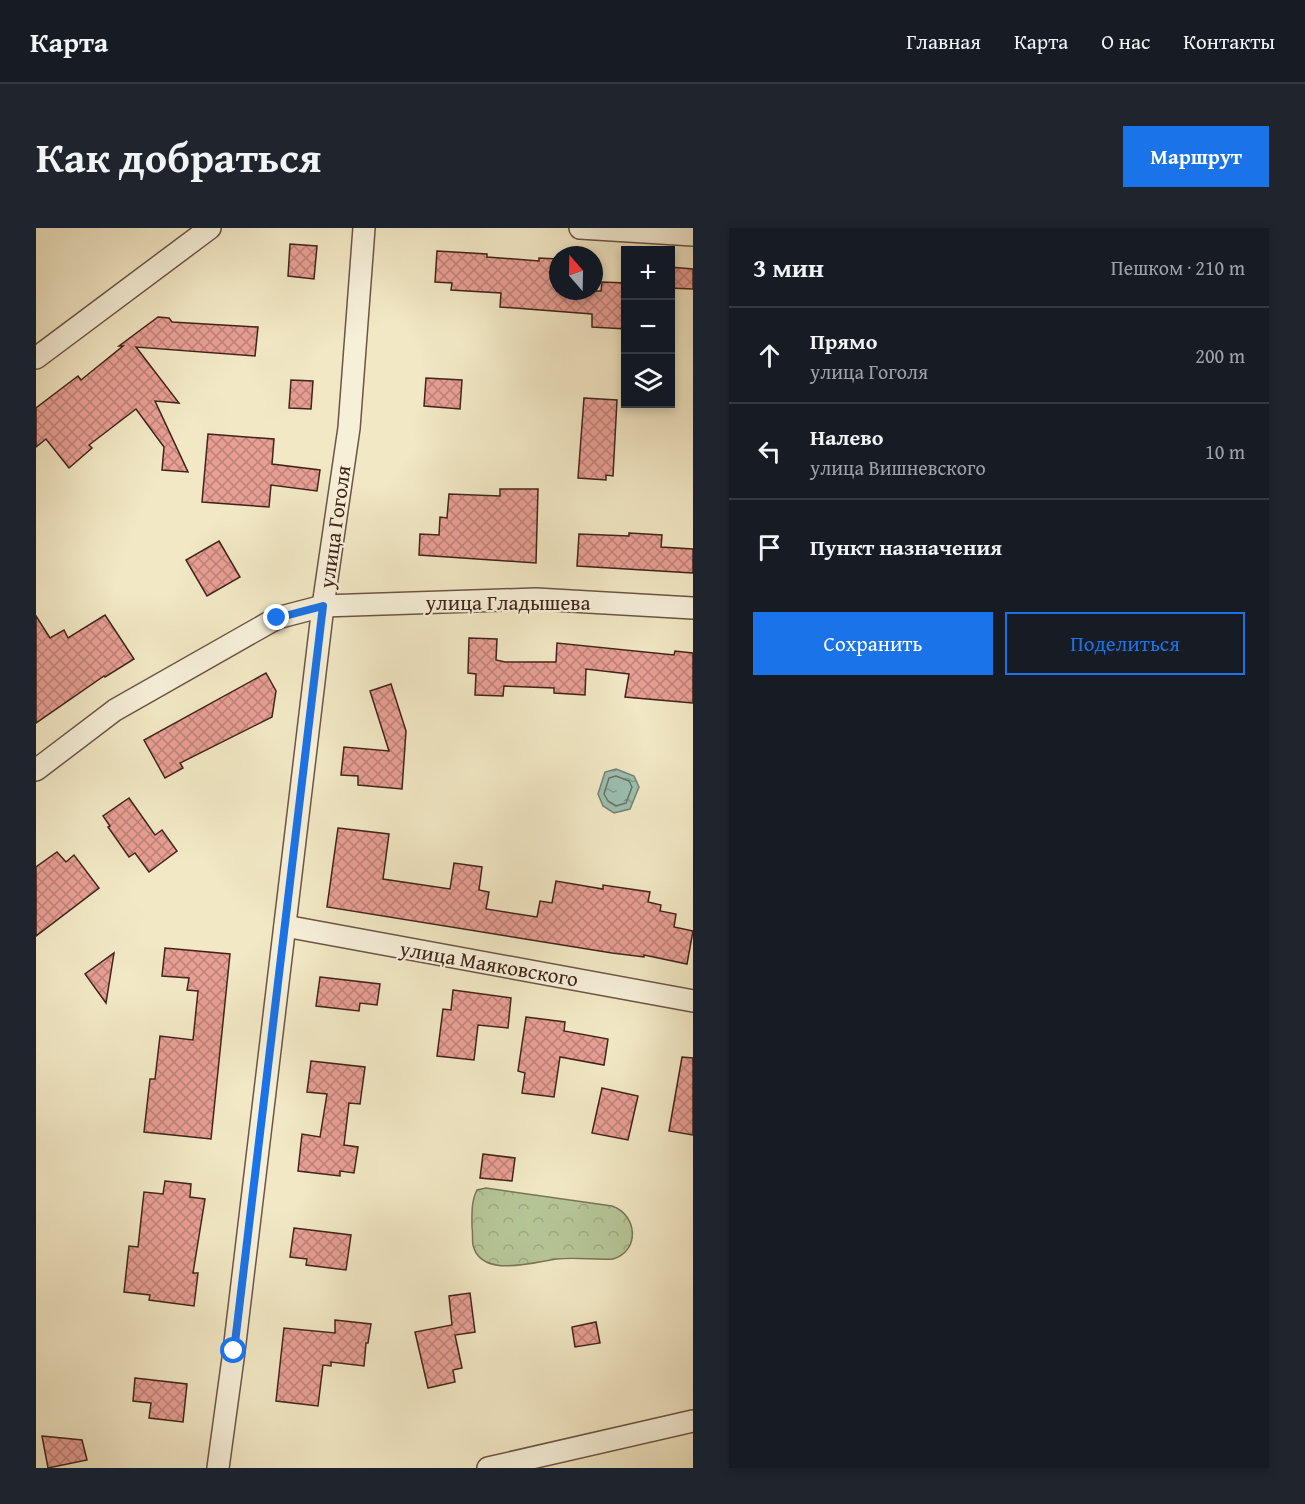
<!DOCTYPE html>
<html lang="ru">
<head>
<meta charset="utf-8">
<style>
	body { margin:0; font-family:"Gentium Book Plus",serif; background:#20242c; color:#f1f3f6 }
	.controls { position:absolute; right:18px; top:18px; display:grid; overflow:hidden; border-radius:0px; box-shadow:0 3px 9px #0003 }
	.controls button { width:54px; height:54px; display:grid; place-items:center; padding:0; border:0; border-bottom:2px solid #363941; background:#171b24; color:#f1f3f6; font:30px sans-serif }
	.compass { position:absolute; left:513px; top:18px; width:54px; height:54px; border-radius:50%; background:#171b24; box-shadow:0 3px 9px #0003; rotate:340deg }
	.stop { position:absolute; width:18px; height:18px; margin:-14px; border:4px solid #1a73e8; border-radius:50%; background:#fff }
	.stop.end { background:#1a73e8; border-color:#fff; box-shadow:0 2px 6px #0008 }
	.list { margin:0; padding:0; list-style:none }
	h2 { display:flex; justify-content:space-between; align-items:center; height:78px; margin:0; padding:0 24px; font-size:26px }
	h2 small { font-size:20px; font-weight:400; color:#9ea1a6 }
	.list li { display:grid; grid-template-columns:39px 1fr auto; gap:18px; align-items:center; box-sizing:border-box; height:96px; padding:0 24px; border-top:2px solid #363941 }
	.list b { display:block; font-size:22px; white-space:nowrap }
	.list p { margin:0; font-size:20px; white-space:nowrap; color:#9ea1a6 }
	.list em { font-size:20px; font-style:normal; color:#9ea1a6 }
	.actions { display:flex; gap:12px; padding:18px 24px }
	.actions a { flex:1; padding:14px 0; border:2px solid #1a73e8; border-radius:0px; text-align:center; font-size:21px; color:#1a73e8 }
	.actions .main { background:#1a73e8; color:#fff }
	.icon { flex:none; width:33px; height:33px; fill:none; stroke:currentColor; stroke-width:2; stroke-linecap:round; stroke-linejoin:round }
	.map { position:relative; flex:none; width:657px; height:1240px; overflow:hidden; border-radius:0px }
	header { display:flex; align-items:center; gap:36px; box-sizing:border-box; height:84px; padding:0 30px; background:#171b24; border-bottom:2px solid #363941 }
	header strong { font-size:28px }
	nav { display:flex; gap:33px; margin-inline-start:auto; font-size:21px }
	.intro { display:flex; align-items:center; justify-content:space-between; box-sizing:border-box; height:144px; padding:0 36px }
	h1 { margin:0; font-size:42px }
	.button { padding:15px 27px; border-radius:0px; background:#1a73e8; color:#fff; font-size:21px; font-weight:700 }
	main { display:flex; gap:36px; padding:0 36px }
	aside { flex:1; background:#171b24; border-radius:0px; box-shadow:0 3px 9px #0003 }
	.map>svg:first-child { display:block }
	.forest { fill:url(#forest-crowns); stroke:#7b7558; stroke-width:1.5 }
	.water { fill:url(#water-ripples); stroke:#778275; stroke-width:1.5 }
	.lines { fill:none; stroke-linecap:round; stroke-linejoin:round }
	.shore { stroke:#6e7266; stroke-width:1.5 }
	.building { fill:url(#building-cross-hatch); stroke:#402419; stroke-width:1.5 }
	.street-casing { stroke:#6c5544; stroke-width:24 }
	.street { stroke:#f7f0d9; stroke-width:21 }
	.route { stroke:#1a73e8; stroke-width:8 }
	.labels { text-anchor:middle; stroke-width:4.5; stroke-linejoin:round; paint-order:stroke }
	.street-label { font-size:21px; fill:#402419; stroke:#f7f0d9 }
</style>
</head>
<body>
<header>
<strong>Карта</strong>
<nav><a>Главная</a><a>Карта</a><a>О нас</a><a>Контакты</a></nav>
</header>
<div class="intro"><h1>Как добраться</h1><a class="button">Маршрут</a></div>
<main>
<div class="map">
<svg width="657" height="1240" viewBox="0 0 657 1240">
	<defs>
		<pattern id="forest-crowns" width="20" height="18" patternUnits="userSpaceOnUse" patternTransform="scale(1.5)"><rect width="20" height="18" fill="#b6c698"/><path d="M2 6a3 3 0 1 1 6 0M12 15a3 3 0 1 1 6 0" fill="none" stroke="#9eaa82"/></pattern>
		<pattern id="water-ripples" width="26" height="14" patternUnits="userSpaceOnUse" patternTransform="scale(1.5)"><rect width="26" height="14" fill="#9bc0b2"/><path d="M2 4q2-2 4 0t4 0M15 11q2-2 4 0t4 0" fill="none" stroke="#809c90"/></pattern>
		<pattern id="building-cross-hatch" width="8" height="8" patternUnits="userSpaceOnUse" patternTransform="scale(1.5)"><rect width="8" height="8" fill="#e89f94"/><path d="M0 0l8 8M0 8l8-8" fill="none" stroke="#bd8178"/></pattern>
	</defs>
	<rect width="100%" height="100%" fill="#f2e8c5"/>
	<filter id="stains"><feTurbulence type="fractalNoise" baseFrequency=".00333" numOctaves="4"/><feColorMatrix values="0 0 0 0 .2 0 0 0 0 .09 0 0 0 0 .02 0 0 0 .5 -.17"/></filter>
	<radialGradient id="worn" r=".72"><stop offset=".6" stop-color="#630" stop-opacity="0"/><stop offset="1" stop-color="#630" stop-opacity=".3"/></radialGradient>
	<path class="forest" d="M450 960 576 978C602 987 604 1023 577 1031 558 1032 540 1029 521 1031 498 1034 445 1051 437 1017 436 1012 437 1005 436 999 436 987 435 973 441 962Z"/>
	<path class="water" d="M580 541 598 548 603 559 594 581 578 585 567 578 562 566 569 544Z"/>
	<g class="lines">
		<path class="shore" d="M580 548 593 553 596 559 590 575 580 578 572 573 568 566 573 550Z"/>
	</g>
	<g class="building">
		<path d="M254 16 281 18 278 51 252 48Z"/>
		<path d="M401 23 451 26V29L503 33V30L522 31V63H565L566 54 590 55V101L556 99V86L464 79 465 65 415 62 416 55 399 54Z"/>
		<path d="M634 39 657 41V61L634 60Z"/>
		<path d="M122 89 133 90 136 94 222 99 219 128 100 119 143 175 119 173 152 244 126 242 128 219 100 181 53 217 56 220 33 240 10 211 0 219V180L42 148 45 152 87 118H83Z"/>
		<path d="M390 150 426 152 424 181 388 178Z"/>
		<path d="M255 152 277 153 275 181 253 180Z"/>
		<path d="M548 170 581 172 577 248 570 247V252L542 250Z"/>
		<path d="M172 206 238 211 236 236 284 242 281 263 235 257 233 279 166 274Z"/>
		<path d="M464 261H502L500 335 383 327 384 306 403 307 404 289 411 290 413 266 464 268Z"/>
		<path d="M593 305 626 307 625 319 657 321V345L541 338 543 306 593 308Z"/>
		<path d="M183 313 204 349 171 368 150 332Z"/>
		<path d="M69 387 98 431 69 449 68 448 0 495V388L14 410 28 402 32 410Z"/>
		<path d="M433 410 461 411 460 432 469 434H520L521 415 638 427 639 423 657 425V475L589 469 593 446 550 441 549 467 518 465V460L468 458 467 468 439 467 440 446 432 445Z"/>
		<path d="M230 445 240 463 236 489 144 535 147 540 129 550 108 512Z"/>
		<path d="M355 456 370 503 366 561 322 557V548L305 547 308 519 353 523 334 463Z"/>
		<path d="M93 570 119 607 126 602 141 623 113 644 99 625 93 629 72 599 74 598 67 588Z"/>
		<path d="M302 600 353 606 347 651 414 661 418 635 446 639 443 662 453 664 450 681 501 689 504 673 516 675 520 653 567 661V657L614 664 612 674 625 677 624 683 640 686 638 699 657 703 651 736 608 727V729L576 725 291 679Z"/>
		<path d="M21 624 30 634 38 627 63 660 0 708V639Z"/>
		<path d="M129 720 194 726 175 911 108 904 114 851H119L124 808 157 812 162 763 151 762 153 750 126 748Z"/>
		<path d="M78 725 70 775 49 746Z"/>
		<path d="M284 749 344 756 341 777 324 775 323 783 280 778Z"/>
		<path d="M417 762 475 770 472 800 442 797 438 832 401 828 407 781 415 782Z"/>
		<path d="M490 789 529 794 528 803 572 811 568 837 524 829 518 869 486 865 489 845 482 843Z"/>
		<path d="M646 829 657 830V907L633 903Z"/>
		<path d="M275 833 329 839 324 876 313 875 308 917 322 919 318 945 304 943V948L262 943 266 906 284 909 291 866 271 864Z"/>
		<path d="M566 860 602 868 592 912 556 905Z"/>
		<path d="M447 926 479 930 476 953 444 950Z"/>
		<path d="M129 953 155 956 154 969 169 971 157 1045H162L158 1078 113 1072 114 1067 88 1064 93 1018 102 1019 108 964 127 966Z"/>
		<path d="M258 1000 315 1007 310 1042 270 1037 271 1031 254 1029Z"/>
		<path d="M434 1065 439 1104 419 1107 426 1140 417 1142 419 1154 392 1160 379 1104 416 1097 413 1068Z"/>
		<path d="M299 1092 335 1096 332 1115H330L328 1138 295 1134V1138L287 1137 282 1178 240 1173 248 1100 299 1105Z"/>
		<path d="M560 1094 564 1115 539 1119 536 1099Z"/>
		<path d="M99 1150 151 1156 147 1194 113 1190 115 1175 97 1173Z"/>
		<path d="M6 1208 46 1212 51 1232 12 1240Z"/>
	</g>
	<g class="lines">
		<g class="street-casing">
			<g id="street">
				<path d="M544 0 657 7"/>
				<path d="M0 130 174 0"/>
				<path d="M0 542 79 482 241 390 287 378 500 371 657 380"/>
				<path d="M249 698 657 773"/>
				<path d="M182 1240 198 1123 287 378 313 200 328 0"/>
				<path d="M452 1240 657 1193"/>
			</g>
		</g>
		<use href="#street" class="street"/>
	</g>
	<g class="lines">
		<path class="route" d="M198 1123 287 378 241 390"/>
	</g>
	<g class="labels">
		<g class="street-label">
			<text transform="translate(299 299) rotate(-82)" y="7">улица Гоголя</text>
			<text x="472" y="382">улица Гладышева</text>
			<text transform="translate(453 736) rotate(10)" y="7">улица Маяковского</text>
		</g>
	</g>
	<rect width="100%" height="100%" filter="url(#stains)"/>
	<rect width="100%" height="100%" fill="url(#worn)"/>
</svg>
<div class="controls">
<button>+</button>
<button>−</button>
<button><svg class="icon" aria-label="layers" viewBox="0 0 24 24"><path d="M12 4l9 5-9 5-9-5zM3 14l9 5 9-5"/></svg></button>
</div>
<svg class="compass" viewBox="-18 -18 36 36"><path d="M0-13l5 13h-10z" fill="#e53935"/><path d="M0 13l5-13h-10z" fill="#9ea1a6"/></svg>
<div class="stop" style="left:198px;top:1123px"></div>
<div class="stop end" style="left:241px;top:390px"></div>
</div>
<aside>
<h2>3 мин<small>Пешком · 210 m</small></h2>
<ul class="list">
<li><svg class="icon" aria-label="ahead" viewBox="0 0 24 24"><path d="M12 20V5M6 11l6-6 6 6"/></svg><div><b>Прямо</b><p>улица Гоголя</p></div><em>200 m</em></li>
<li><svg class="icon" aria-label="left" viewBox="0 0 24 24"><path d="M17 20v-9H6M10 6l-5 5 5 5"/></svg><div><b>Налево</b><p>улица Вишневского</p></div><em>10 m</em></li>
<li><svg class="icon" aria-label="arrive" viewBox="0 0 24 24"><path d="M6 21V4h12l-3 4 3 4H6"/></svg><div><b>Пункт назначения</b></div></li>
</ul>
<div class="actions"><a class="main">Сохранить</a><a>Поделиться</a></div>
</aside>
</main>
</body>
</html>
